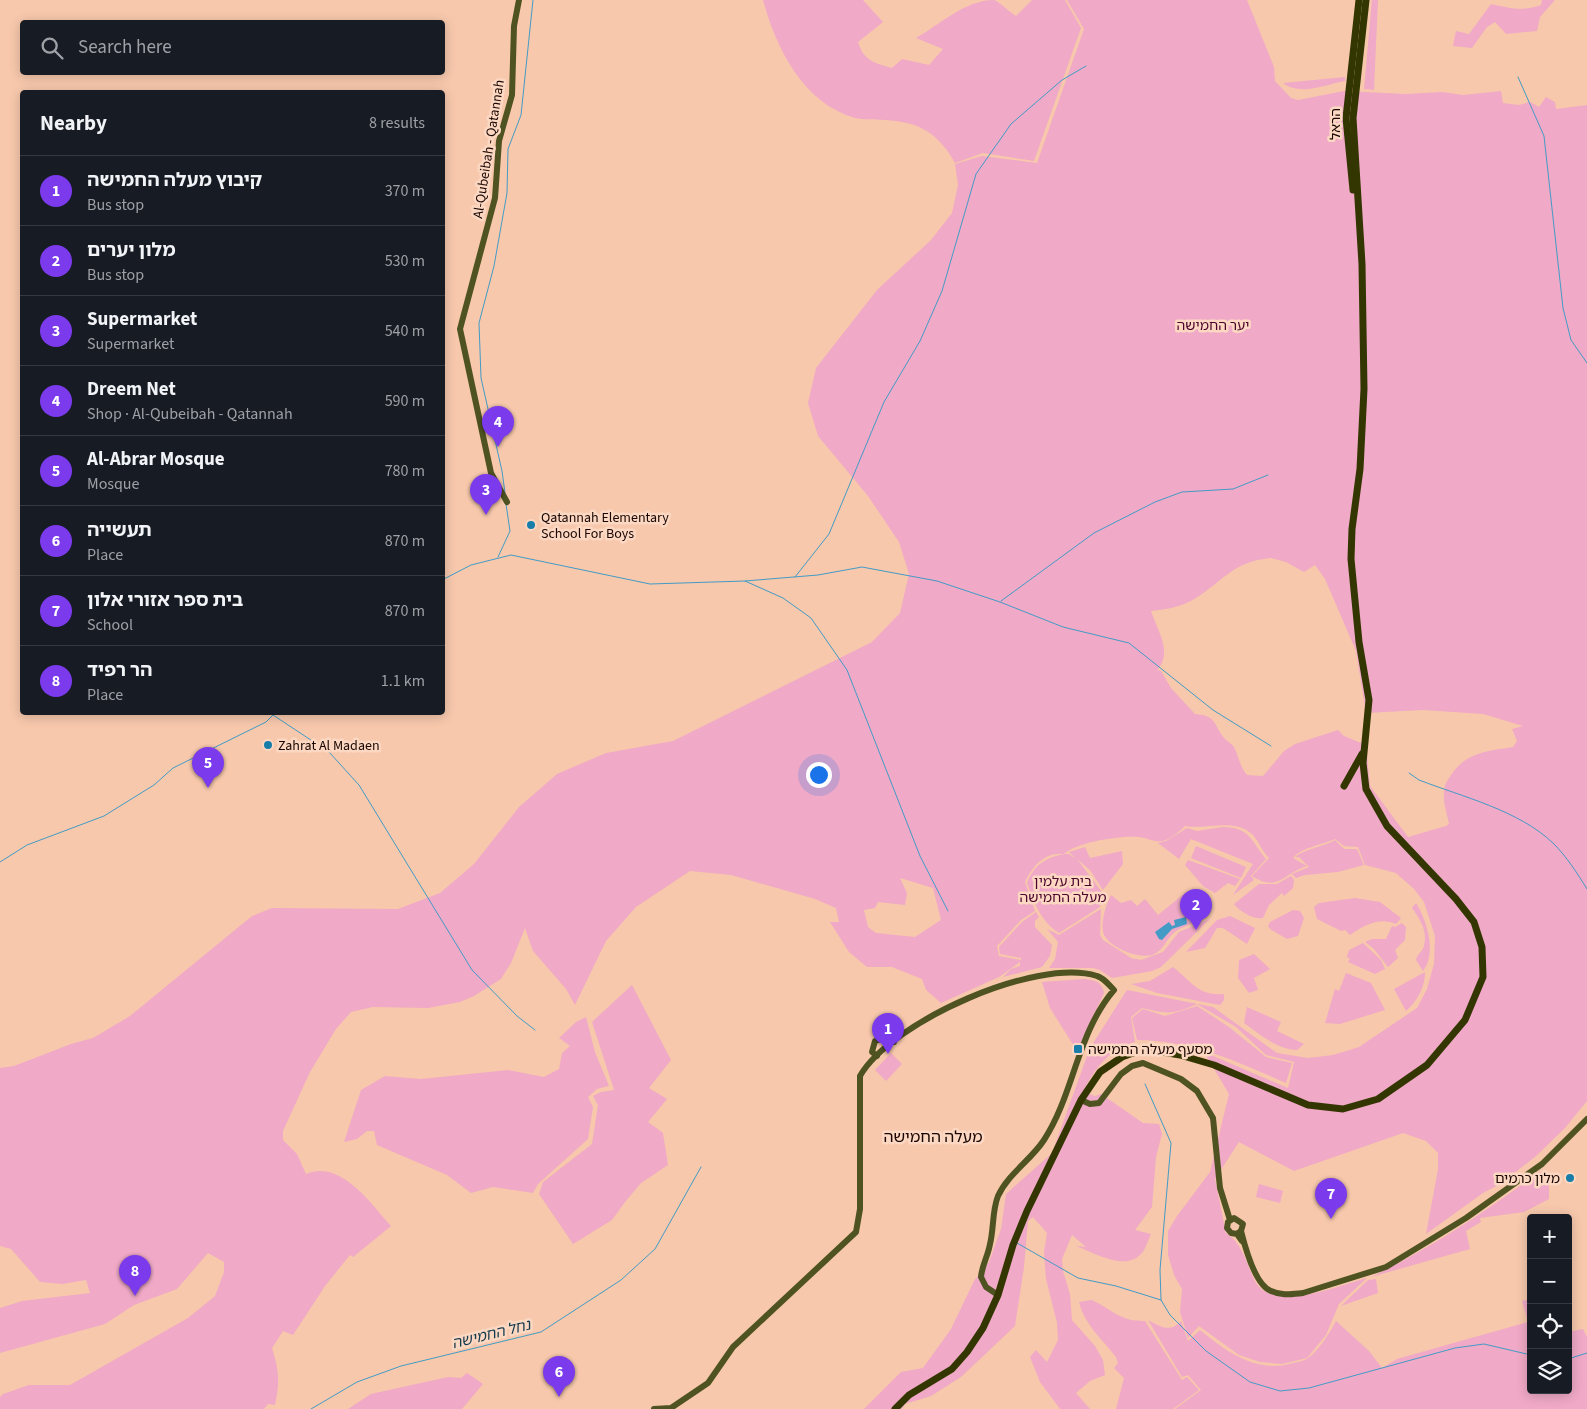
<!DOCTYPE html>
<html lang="en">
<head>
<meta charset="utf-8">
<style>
	body { margin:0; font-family:"Source Sans 3","Noto Sans Hebrew",sans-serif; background:#20242c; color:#f1f3f6 }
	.controls { position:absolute; right:15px; bottom:15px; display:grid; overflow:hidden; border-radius:5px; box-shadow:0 2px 12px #0003 }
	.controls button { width:45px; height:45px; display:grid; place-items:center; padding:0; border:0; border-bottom:1px solid #363941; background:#171b24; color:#f1f3f6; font:25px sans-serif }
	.you { position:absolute; left:818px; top:774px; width:18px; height:18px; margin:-12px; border:4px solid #fff; border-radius:50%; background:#1a73e8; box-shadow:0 0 0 8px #1a73e833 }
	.badge { display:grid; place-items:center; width:32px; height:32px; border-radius:50%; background:#7c3aed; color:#fff; font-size:16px; font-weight:700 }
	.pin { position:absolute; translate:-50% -41px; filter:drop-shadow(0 1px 2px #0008) }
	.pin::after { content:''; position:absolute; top:26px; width:18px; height:15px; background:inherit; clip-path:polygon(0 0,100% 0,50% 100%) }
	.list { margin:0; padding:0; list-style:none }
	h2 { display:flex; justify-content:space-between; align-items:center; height:65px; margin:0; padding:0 20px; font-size:21px }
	h2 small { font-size:16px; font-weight:400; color:#9ea1a6 }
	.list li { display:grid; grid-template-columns:32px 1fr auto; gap:15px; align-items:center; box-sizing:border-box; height:70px; padding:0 20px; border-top:1px solid #363941 }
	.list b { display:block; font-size:19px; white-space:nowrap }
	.list p { margin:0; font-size:16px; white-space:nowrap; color:#9ea1a6 }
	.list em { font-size:16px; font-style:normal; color:#9ea1a6 }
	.icon { flex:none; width:28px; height:28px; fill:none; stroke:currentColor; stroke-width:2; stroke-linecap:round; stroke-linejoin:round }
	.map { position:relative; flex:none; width:1587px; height:1409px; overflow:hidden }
	.search { position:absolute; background:#171b24; box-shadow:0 2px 12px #0003; left:20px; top:20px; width:425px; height:55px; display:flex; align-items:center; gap:12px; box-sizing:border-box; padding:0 18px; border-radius:5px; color:#9ea1a6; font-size:19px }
	.panel { position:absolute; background:#171b24; box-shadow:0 2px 12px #0003; left:20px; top:90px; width:425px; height:625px; border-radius:5px }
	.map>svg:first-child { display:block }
	.green { fill:#f0a9c6; fill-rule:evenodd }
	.water { fill:#439bc6 }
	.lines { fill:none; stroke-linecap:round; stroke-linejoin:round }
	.stream { stroke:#439bc6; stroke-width:1 }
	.secondary { stroke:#4f5321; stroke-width:6 }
	.primary { stroke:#333600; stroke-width:7 }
	.poi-dot { fill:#187da8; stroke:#fcd8c3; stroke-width:2 }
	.labels { text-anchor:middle; stroke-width:5; stroke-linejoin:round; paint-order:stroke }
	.street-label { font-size:14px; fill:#190600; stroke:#fcd8c3 }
	.park-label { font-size:14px; fill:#4d052d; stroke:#fcd8c3 }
	.poi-label { font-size:14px; fill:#190600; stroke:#fcd8c3; text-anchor:start }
	.water-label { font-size:15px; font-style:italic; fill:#143a4d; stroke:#fcd8c3 }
	.quarter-label { font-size:16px; fill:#190600; stroke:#fcd8c3 }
</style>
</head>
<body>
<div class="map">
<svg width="1587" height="1409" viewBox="0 0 1587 1409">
	<rect width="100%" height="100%" fill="#f7c8ac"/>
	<g class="green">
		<path d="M763 0H863L883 22 858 42C864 61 874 63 892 68L902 59 929 65 943 49 916 38C939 25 965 0 994 0 1000 2 1009 12 1016 16L1032 0H1065L1081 28 1034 161 983 153 955 163C938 133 920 122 885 120 875 119 864 120 855 118 803 103 776 48 763 0Z"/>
		<path d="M1067 0H1247L1274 67 1275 81 1291 98 1298 100 1344 91 1406 94 1442 92 1463 95 1501 91 1503 103 1519 105 1530 102 1539 107 1546 97 1555 102 1556 109 1587 105V1101L1565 1128 1535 1157 1500 1184 1483 1193 1426 1234 1438 1169V1153L1426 1141 1403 1133 1294 1171 1239 1142 1215 1179 1226 1233C1243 1244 1246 1263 1255 1281 1272 1314 1340 1285 1367 1278L1339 1304 1326 1335 1307 1358 1282 1364 1260 1362 1239 1355 1199 1326 1188 1338 1180 1312 1182 1289 1174 1275 1168 1255V1231L1177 1216 1210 1172 1229 1094 1204 1052 1288 1088 1294 1062 1266 1055 1236 1027 1197 1004C1173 1015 1167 1014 1142 1008L1131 1017 1135 1042C1108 1050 1095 1068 1083 1092L1095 1096 1101 1094 1143 1123 1159 1124 1162 1134 1156 1157 1152 1207 1135 1230 1151 1234C1148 1240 1145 1251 1140 1255 1123 1271 1093 1252 1076 1246L1086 1247 1072 1235 1062 1259 1063 1271 1070 1294 1072 1320 1095 1346 1103 1360 1105 1375 1090 1381 1076 1393 1090 1409H1060L1040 1382 1030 1357 1036 1350 1047 1362 1058 1340 1057 1323 1046 1279 1044 1252 1047 1233 1033 1217 1028 1221 1024 1267 1015 1326 961 1377 931 1396 905 1404 902 1409H864L901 1372 923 1368 951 1329 974 1281 989 1262 1001 1229 1006 1194 1052 1153 1090 1048 1127 990 1213 1007 1277 1053 1308 1058 1333 1055 1359 1047 1417 1008 1427 989 1434 964 1435 936 1424 902 1414 889 1396 873 1365 865 1358 847 1344 846 1335 839C1322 845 1302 847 1293 858L1307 866C1284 873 1278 893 1252 876L1269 858C1262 851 1259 842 1253 835 1235 817 1208 830 1185 826 1180 831 1173 837 1166 840 1156 844 1149 838 1139 837 1122 835 1076 842 1064 854H1069L1076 859 1069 852 1085 847 1090 858 1122 851 1123 864 1103 890 1090 870 1077 859 1102 892 1100 907 1059 933C1041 922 1034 902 1027 883 1034 865 1045 858 1064 854 1044 852 1033 866 1025 882L1035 911 1021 920 997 946 999 956 1021 960V958L1000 954 999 947 1022 922 1036 912 1039 917 1035 921V927L1052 945 1050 956 1042 967 1003 977 1011 969 1020 966V962L999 977 941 1003 926 990 922 979 892 967H867L849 952 830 922H839L836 908 815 899 731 875 690 871 636 907 606 941 575 1005 566 989 533 951 525 928 511 963 501 979 474 996 460 1002 428 1008 373 1007 351 1012 336 1029 310 1072 283 1131V1140L297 1154 306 1174C341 1159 371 1204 391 1226L353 1257 350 1255 325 1286 293 1335 283 1331 272 1348C279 1371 280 1381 275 1405L268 1404 264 1409H0V1397L3 1394 29 1385H70L188 1318 215 1296 224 1272V1262L208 1253 177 1289 134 1305 105 1324 0 1353V1308L22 1301 90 1293 86 1280 62 1284 40 1282 11 1249 0 1246V1068L14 1066 71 1044 93 1038 130 1016 252 916 272 908 398 909 440 893 474 864 519 807 557 774 606 753 673 741 872 642 900 613 909 574 899 542 868 496 818 436 808 403 816 368 877 290 931 240 952 213 958 185 955 164 982 156 1037 163 1084 29ZM1271 558 1286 562 1304 572 1315 565 1325 579 1356 651 1366 713 1423 710 1483 714 1523 726 1512 729 1517 741 1513 747C1488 751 1466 752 1451 775 1447 781 1444 785 1444 793 1443 803 1447 813 1449 824L1446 826 1408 837 1370 786 1366 745 1344 736 1338 730 1295 744 1284 751 1263 776 1247 775C1240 767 1239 757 1234 747 1232 744 1228 742 1225 739 1213 725 1218 716 1195 714L1171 688 1161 671 1157 670C1173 652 1158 632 1151 611 1167 609 1182 607 1196 598 1226 579 1232 562 1271 558ZM900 878 933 888 941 920 915 937 876 933 868 927 864 910 875 908 878 902 905 905 907 893Z"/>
		<path d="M1372 0H1378L1374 90 1364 89Z"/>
		<path d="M1542 0H1555L1540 17 1537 31 1506 34 1495 22 1487 27 1472 48 1453 46 1456 31 1469 34 1491 4C1510 8 1522 12 1541 5Z"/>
		<path d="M1345 77V81C1324 85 1301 96 1283 83Z"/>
		<path d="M1223 827C1250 827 1251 841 1266 859L1251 876 1254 880 1233 895 1253 864 1191 839 1179 859 1158 843 1166 841 1187 828 1197 831Z"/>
		<path d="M1335 840 1344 849H1357L1364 865 1338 872 1305 875 1296 878 1292 874 1309 867 1299 857H1295C1304 849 1323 847 1335 840Z"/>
		<path d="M1196 846 1246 867 1241 878 1191 858Z"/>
		<path d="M1188 860 1240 879 1235 886 1228 883 1215 893 1203 886 1185 865Z"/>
		<path d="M1291 876 1294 880 1293 888 1284 896 1282 893 1269 905 1263 918C1254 920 1239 911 1234 904L1259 884H1277Z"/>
		<path d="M1185 893 1195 920C1190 927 1182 926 1176 931 1166 938 1164 951 1152 955 1138 959 1107 947 1103 932 1101 921 1106 904 1111 895L1121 903 1131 900 1137 906 1145 899 1158 915Z"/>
		<path d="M1355 898 1380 902 1401 918 1396 924C1379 917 1365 925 1350 935L1345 930 1341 931 1317 919 1314 907 1319 903Z"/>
		<path d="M1416 903C1427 920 1437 954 1423 971L1416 960C1417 954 1423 951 1424 946 1428 931 1420 919 1412 908Z"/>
		<path d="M1101 909 1100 935 1103 940 1131 958 1141 960 1163 952 1179 932 1210 919 1161 967 1152 971 1112 978 1100 970 1093 968H1049L1055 959 1058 942 1047 929 1059 935Z"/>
		<path d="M1293 910 1300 911 1304 918 1298 936 1287 939 1270 929 1268 926 1270 922Z"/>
		<path d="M1230 916 1255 928 1247 944 1223 928H1217L1205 948 1186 952 1217 920Z"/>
		<path d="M1402 923 1406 927 1405 940 1395 950 1398 958 1388 967 1374 949 1365 942 1372 939H1386L1392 926 1395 927Z"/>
		<path d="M1363 943 1381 960 1385 969 1375 974 1348 962 1350 959 1347 957 1349 950Z"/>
		<path d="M1254 954 1270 969 1254 978 1258 990 1249 993 1238 978 1239 960Z"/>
		<path d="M1173 967C1192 982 1198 996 1224 994V1000L1220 1005 1157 993 1131 984 1150 981Z"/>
		<path d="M1425 972C1425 988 1417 1001 1406 1011L1394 989Z"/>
		<path d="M1346 973 1371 983 1385 1010 1340 1024 1325 1023 1335 989 1339 991Z"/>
		<path d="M1084 979C1095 980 1102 982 1104 993L1077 1051 1050 1008 1042 982Z"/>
		<path d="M632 985 671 1060 649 1088 667 1099 648 1122 663 1133 668 1165 641 1183 625 1202 612 1220 573 1244 539 1194 543 1182 592 1144 598 1105 593 1096 601 1092 614 1090 592 1022Z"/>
		<path d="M1197 1006 1229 1027 1266 1057 1292 1063 1286 1083C1236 1061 1193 1041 1137 1040L1132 1018 1143 1009 1165 1016Z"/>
		<path d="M1247 1007 1281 1022 1277 1031 1304 1044 1297 1050C1276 1049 1261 1035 1244 1023Z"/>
		<path d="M586 1017 595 1052 609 1086 597 1089 588 1097 593 1107 588 1139 538 1184 533 1193 493 1187 471 1193 447 1175 377 1145 374 1131H367L357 1139 344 1142 361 1090 385 1076 421 1079 508 1070 544 1077 559 1069 562 1053 570 1046 559 1038 576 1022Z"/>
		<path d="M891 1053 902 1064 886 1081 875 1070Z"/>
		<path d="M1540 1171 1541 1175 1549 1184V1199L1524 1212 1480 1218 1481 1222 1466 1231 1470 1249 1371 1277C1431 1248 1487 1211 1540 1171Z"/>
		<path d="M1259 1184 1283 1191 1280 1203 1256 1197Z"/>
		<path d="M1376 1279 1378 1293 1341 1306 1368 1280Z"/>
		<path d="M1531 1299V1390H1568V1332L1583 1329 1587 1337V1409H1175L1201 1390 1188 1375 1182 1377 1148 1320C1161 1327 1170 1333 1181 1321L1188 1341 1200 1330C1227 1352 1257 1374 1293 1363 1298 1362 1304 1361 1308 1358 1319 1350 1329 1334 1336 1321L1369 1351 1382 1368 1397 1359 1528 1322 1522 1301Z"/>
		<path d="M1092 1300C1113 1310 1119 1321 1145 1321L1182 1380 1187 1377 1199 1390 1173 1409H1116L1124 1378 1114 1368 1118 1363 1116 1357C1103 1340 1084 1324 1079 1302Z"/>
		<path d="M467 1373 483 1384 462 1409H348L371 1394 448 1377 461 1378Z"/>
	</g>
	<path class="water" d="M1186 917 1187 924 1172 929 1162 940 1159 939 1155 932 1169 922 1172 926 1175 925 1174 920Z"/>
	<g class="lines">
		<g class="stream">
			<path d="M1518 77 1544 136 1563 308 1571 340 1587 363"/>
			<path d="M505 493 502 471 481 378 479 323 494 266 507 193 508 149 521 115 533 0"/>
			<path d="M498 557 510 531 506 504"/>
			<path d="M795 577 829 534 884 402 920 341 942 291 976 174 1011 124 1062 80 1086 66"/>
			<path d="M442 580 471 565 511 555 650 584 745 581 783 598 811 618 847 670 920 856 948 911"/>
			<path d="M745 581 818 575 862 567 937 581 1000 602 1063 627 1129 643 1213 710 1271 746"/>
			<path d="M1001 601 1094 533 1155 502 1182 492 1233 489 1268 475"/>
			<path d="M273 715 329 752 359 785 472 970 517 1016 535 1030"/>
			<path d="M1409 773 1419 780C1463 797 1518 810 1553 843 1567 857 1577 873 1587 889"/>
			<path d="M0 862 27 845 104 816 154 785 173 768 266 722 276 712"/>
			<path d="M1145 1084 1171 1143 1160 1270 1161 1300 1170 1315 1206 1351 1250 1382 1280 1391 1309 1388 1455 1348 1484 1344 1531 1355"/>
			<path d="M1017 1243 1078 1278 1116 1286 1161 1300"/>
			<path d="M1568 1359 1587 1353"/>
			<path d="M311 1409 357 1382 401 1366 541 1332 621 1280 655 1249 701 1167"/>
		</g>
		<g class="secondary">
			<path d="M507 502 491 473 460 329 495 198 499 141 512 95 514 26 519 0"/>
			<path d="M877 1056 872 1052 875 1041 881 1039 894 1042"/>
			<path d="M1081 1100 1090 1104 1099 1103 1121 1074 1132 1066 1143 1063 1181 1079 1197 1091 1213 1118 1220 1188 1230 1220"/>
			<path d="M1241 1231C1245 1247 1255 1285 1271 1291 1281 1296 1292 1294 1303 1293L1386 1267 1466 1218 1542 1164 1587 1119"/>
			<path d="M1237 1234 1241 1231 1243 1224 1234 1218 1228 1222 1227 1228 1231 1233 1237 1234 1242 1241"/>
			<path d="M654 1409 671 1408 708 1383 733 1347 856 1232 860 1209V1076C891 1022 1036 957 1097 976 1104 978 1109 985 1114 990 1077 1033 1074 1094 1044 1140 1031 1160 1008 1174 998 1196 992 1211 994 1228 990 1244 988 1256 982 1265 981 1277L986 1287 998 1295"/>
		</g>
		<g class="primary">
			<path d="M1353 190 1346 118 1359 0"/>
			<path d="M1344 786 1362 754"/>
			<path d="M895 1409 909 1395 952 1369 967 1352 983 1328 998 1295 1013 1245 1027 1211 1081 1100 1100 1072 1122 1057 1144 1049 1180 1055 1214 1065 1308 1105 1343 1109 1378 1099 1427 1065 1465 1020 1483 977 1482 947 1474 922 1456 899 1387 826 1366 789 1363 763 1369 700 1359 642 1351 559 1352 529 1360 469 1364 389 1362 264 1353 118 1366 0"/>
		</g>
	</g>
	<g class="poi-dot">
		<circle cx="531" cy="525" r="5"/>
		<circle cx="268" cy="745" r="5"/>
		<rect x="1073" y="1044" width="10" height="10" rx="2.5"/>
		<circle cx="1570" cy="1178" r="5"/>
	</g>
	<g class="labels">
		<g class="street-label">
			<text transform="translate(1335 124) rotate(-90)" y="5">הראל</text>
			<text transform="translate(488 149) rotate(-81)" y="5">Al-Qubeibah - Qatannah</text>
		</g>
		<g class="park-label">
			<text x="1213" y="330">יער החמישה</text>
			<text x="1063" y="886">בית עלמין<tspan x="1063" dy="16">מעלה החמישה</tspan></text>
		</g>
		<g class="poi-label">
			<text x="541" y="522">Qatannah Elementary<tspan x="541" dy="16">School For Boys</tspan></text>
			<text x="278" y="750">Zahrat Al Madaen</text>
			<text x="1088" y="1054">מסעף מעלה החמישה</text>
			<text x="1560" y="1183" text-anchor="end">מלון כרמים</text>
		</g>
		<g class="water-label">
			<text transform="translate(491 1334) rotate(-14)" y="5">נחל החמישה</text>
		</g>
		<g class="quarter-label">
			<text x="933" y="1142">מעלה החמישה</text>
		</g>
	</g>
</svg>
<div class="controls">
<button>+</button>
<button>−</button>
<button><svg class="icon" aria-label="locate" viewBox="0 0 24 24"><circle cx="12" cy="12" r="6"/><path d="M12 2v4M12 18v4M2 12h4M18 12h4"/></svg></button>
<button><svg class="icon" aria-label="layers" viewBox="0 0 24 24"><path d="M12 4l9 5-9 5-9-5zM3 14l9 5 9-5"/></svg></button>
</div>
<div class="you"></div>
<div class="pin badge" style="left:888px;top:1054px">1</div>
<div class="pin badge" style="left:1196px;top:930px">2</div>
<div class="pin badge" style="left:486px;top:515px">3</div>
<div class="pin badge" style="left:498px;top:447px">4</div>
<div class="pin badge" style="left:208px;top:788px">5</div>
<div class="pin badge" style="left:559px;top:1397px">6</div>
<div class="pin badge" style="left:1331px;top:1219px">7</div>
<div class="pin badge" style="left:135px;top:1296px">8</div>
<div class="search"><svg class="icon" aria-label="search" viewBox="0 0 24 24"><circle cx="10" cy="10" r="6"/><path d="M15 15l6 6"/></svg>Search here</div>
<section class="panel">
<h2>Nearby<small>8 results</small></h2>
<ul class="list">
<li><span class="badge">1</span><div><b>קיבוץ מעלה החמישה</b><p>Bus stop</p></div><em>370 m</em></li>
<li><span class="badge">2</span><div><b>מלון יערים</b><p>Bus stop</p></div><em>530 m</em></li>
<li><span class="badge">3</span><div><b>Supermarket</b><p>Supermarket</p></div><em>540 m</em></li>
<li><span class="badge">4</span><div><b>Dreem Net</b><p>Shop · Al-Qubeibah - Qatannah</p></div><em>590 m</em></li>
<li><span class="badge">5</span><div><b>Al-Abrar Mosque</b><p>Mosque</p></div><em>780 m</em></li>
<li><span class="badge">6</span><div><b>תעשייה</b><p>Place</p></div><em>870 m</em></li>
<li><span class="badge">7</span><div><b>בית ספר אזורי אלון</b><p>School</p></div><em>870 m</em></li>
<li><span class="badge">8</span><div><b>הר רפיד</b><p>Place</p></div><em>1.1 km</em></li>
</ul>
</section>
</div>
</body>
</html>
